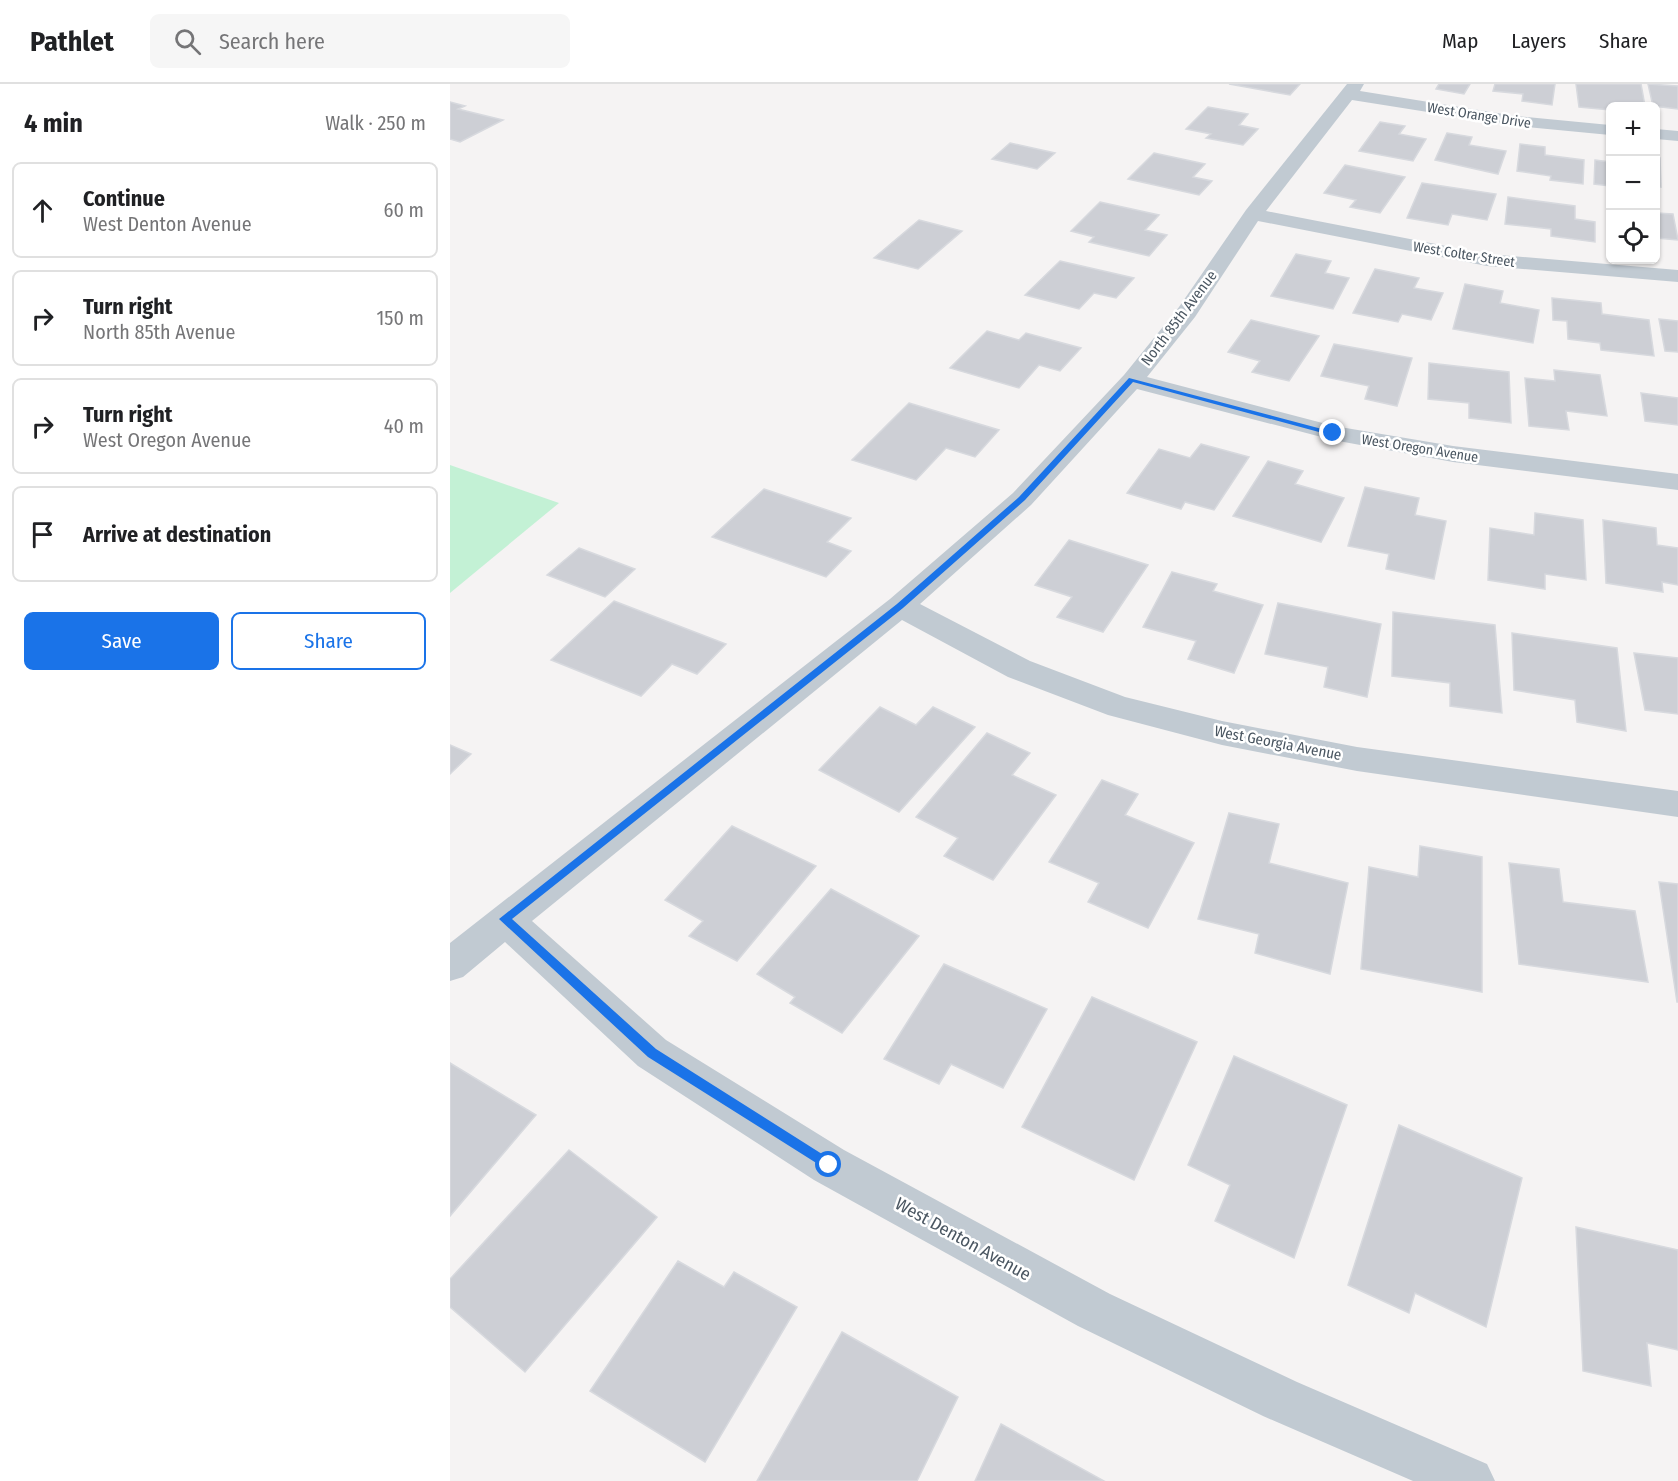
<!DOCTYPE html>
<html lang="en">
<head>
<meta charset="utf-8">
<style>
	body { margin:0; font-family:"Fira Sans Condensed",sans-serif; background:#f6f6f6; color:#202124 }
	.controls { position:absolute; right:18px; top:18px; display:grid; overflow:hidden; border-radius:9px; box-shadow:0 2px 4px #0004 }
	.controls button { width:54px; height:54px; display:grid; place-items:center; padding:0; border:0; border-bottom:2px solid #e0e0e0; background:#fff; color:#202124; font:30px sans-serif }
	.stop { position:absolute; width:18px; height:18px; margin:-14px; border:4px solid #1a73e8; border-radius:50%; background:#fff }
	.stop.end { background:#1a73e8; border-color:#fff; box-shadow:0 2px 6px #0008 }
	.list { margin:0; padding:0; list-style:none }
	h2 { display:flex; justify-content:space-between; align-items:center; height:78px; margin:0; padding:0 24px; font-size:26px }
	h2 small { font-size:20px; font-weight:400; color:#757577 }
	.list li { display:grid; grid-template-columns:39px 1fr auto; gap:18px; align-items:center; box-sizing:border-box; height:96px; margin:0 12px 12px; padding:0 12px; border:2px solid #e0e0e0; border-radius:9px }
	.list b { display:block; font-size:22px; white-space:nowrap }
	.list p { margin:0; font-size:20px; white-space:nowrap; color:#757577 }
	.list em { font-size:20px; font-style:normal; color:#757577 }
	.actions { display:flex; gap:12px; padding:18px 24px }
	.actions a { flex:1; padding:14px 0; border:2px solid #1a73e8; border-radius:9px; text-align:center; font-size:21px; color:#1a73e8 }
	.actions .main { background:#1a73e8; color:#fff }
	.icon { flex:none; width:33px; height:33px; fill:none; stroke:currentColor; stroke-width:2; stroke-linecap:round; stroke-linejoin:round }
	.map { position:relative; flex:none; width:1228px; height:1397px; overflow:hidden }
	header { display:flex; align-items:center; gap:36px; box-sizing:border-box; height:84px; padding:0 30px; background:#fff; border-bottom:2px solid #e0e0e0 }
	header strong { font-size:28px }
	nav { display:flex; gap:33px; margin-inline-start:auto; font-size:21px }
	.search { width:420px; height:54px; background:#f6f6f6; display:flex; align-items:center; gap:15px; box-sizing:border-box; padding:0 21px; border-radius:9px; color:#757577; font-size:22px }
	main { display:flex }
	aside { flex:1; background:#fff }
	.map>svg:first-child { display:block }
	.green { fill:#c3f1d5 }
	.building { fill:#cdcfd5; stroke:#d7d9de; stroke-width:1.5 }
	.lines { fill:none; stroke-linecap:round; stroke-linejoin:round }
	.street { fill:#c1cad2; fill-rule:evenodd }
	.route { fill:#1a73e8 }
	.labels { text-anchor:middle; stroke-width:5; stroke-linejoin:round; paint-order:stroke }
	.far-street-label { font-size:14px; fill:#4a5661; stroke:#fff }
	.street-label { font-size:15px; fill:#4a5661; stroke:#fff }
	.near-street-label { font-size:18px; fill:#4a5661; stroke:#fff }
</style>
</head>
<body>
<header>
<strong>Pathlet</strong>
<div class="search"><svg class="icon" aria-label="search" viewBox="0 0 24 24"><circle cx="10" cy="10" r="6"/><path d="M15 15l6 6"/></svg>Search here</div>
<nav><a>Map</a><a>Layers</a><a>Share</a></nav>
</header>
<main>
<aside>
<h2>4 min<small>Walk · 250 m</small></h2>
<ul class="list">
<li><svg class="icon" aria-label="ahead" viewBox="0 0 24 24"><path d="M12 20V5M6 11l6-6 6 6"/></svg><div><b>Continue</b><p>West Denton Avenue</p></div><em>60 m</em></li>
<li><svg class="icon" aria-label="right" viewBox="0 0 24 24"><path d="M7 20v-9h11M14 6l5 5-5 5"/></svg><div><b>Turn right</b><p>North 85th Avenue</p></div><em>150 m</em></li>
<li><svg class="icon" aria-label="right" viewBox="0 0 24 24"><path d="M7 20v-9h11M14 6l5 5-5 5"/></svg><div><b>Turn right</b><p>West Oregon Avenue</p></div><em>40 m</em></li>
<li><svg class="icon" aria-label="arrive" viewBox="0 0 24 24"><path d="M6 21V4h12l-3 4 3 4H6"/></svg><div><b>Arrive at destination</b></div></li>
</ul>
<div class="actions"><a class="main">Save</a><a>Share</a></div>
</aside>
<div class="map">
<svg width="1228" height="1397" viewBox="0 0 1228 1397">
	<rect width="100%" height="100%" fill="#f5f3f3"/>
	<path class="green" d="M0 381 109 419 0 509Z"/>
	<g class="building">
		<path d="M779 0H850L840 11Z"/>
		<path d="M989 0H1020L1014 10 986 5Z"/>
		<path d="M1045 0H1105L1102 21 1072 17 1073 10 1043 7Z"/>
		<path d="M1126 0H1191L1195 22 1161 20 1160 26 1129 23Z"/>
		<path d="M1198 0 1228 2V25L1203 22Z"/>
		<path d="M0 18 15 22 8 25 53 36 10 58 0 55Z"/>
		<path d="M758 23 798 30 789 41 808 45 793 61 756 54 761 50 736 45Z"/>
		<path d="M930 38 955 42 949 50 976 55 963 77 909 67Z"/>
		<path d="M997 49 1022 53 1019 61 1056 67 1048 90 985 76Z"/>
		<path d="M560 59 605 69 587 85 542 75Z"/>
		<path d="M1070 60 1095 63V71L1134 76 1133 100 1100 96 1101 92 1067 87Z"/>
		<path d="M704 69 755 80 743 93 762 97 749 111 678 95Z"/>
		<path d="M1206 74H1210L1211 103 1206 102Z"/>
		<path d="M1145 76 1160 78V102L1144 100Z"/>
		<path d="M895 81 955 93 930 129 900 123 906 116 874 109Z"/>
		<path d="M972 99 1046 110 1037 136 1002 130 998 141 957 134Z"/>
		<path d="M1058 113 1125 122V135L1145 138V158L1101 152V145L1055 140Z"/>
		<path d="M650 118 709 131 695 146 717 151 699 172 639 158 644 153 621 147Z"/>
		<path d="M1206 129 1223 130 1228 156 1206 154Z"/>
		<path d="M469 136 512 147 468 185 424 174Z"/>
		<path d="M846 170 881 177 875 189 899 194 883 225 821 212Z"/>
		<path d="M610 177 684 194 666 214 644 209 629 225 575 211Z"/>
		<path d="M925 185 969 194 964 204 993 209 981 236 952 230 948 238 903 229Z"/>
		<path d="M1015 200 1053 207 1050 219 1089 226 1083 259 1003 245Z"/>
		<path d="M1102 214 1151 219 1152 230 1199 236 1204 272 1151 266 1150 259 1118 255 1117 237 1103 236Z"/>
		<path d="M1209 235 1228 237V268L1215 267Z"/>
		<path d="M801 236 869 252 839 297 802 288 810 277 778 268Z"/>
		<path d="M537 247 569 256 576 249 631 264 610 287 589 281 569 304 500 284Z"/>
		<path d="M884 260 962 274 947 322 915 315 919 302 871 292Z"/>
		<path d="M979 279 1059 288 1061 339 1019 334V319L978 315Z"/>
		<path d="M1104 286 1150 291 1157 332 1116 327 1119 346 1079 342 1075 294 1105 297Z"/>
		<path d="M1191 309 1228 314V341L1195 337Z"/>
		<path d="M459 319 549 346 525 373 496 364 466 396 402 376Z"/>
		<path d="M751 360 799 373 764 426 735 418 731 425 677 409 709 365 740 374Z"/>
		<path d="M818 377 853 387 845 400 894 414 871 458 783 432Z"/>
		<path d="M915 403 969 414 965 431 996 437 984 495 936 485 939 470 898 462Z"/>
		<path d="M314 405 401 434 377 458 401 467 376 493 262 453Z"/>
		<path d="M1085 429 1133 436 1136 496 1095 490V505L1038 496 1040 444 1084 451Z"/>
		<path d="M1153 436 1206 444 1207 461 1228 464V501L1212 498 1213 508 1156 499Z"/>
		<path d="M619 456 698 481 653 548 607 533 622 513 585 501Z"/>
		<path d="M129 464 185 485 155 513 97 491Z"/>
		<path d="M722 488 767 500 763 507 813 521 784 589 738 575 746 557 693 543Z"/>
		<path d="M164 517 276 560 247 590 222 580 191 612 101 576Z"/>
		<path d="M828 519 931 540 917 613 874 603 878 583 815 570Z"/>
		<path d="M943 528 1045 541 1052 629 1000 622V599L942 592Z"/>
		<path d="M1062 549 1167 564 1176 647 1127 638 1125 616 1064 606Z"/>
		<path d="M1184 569 1228 574V630L1195 626Z"/>
		<path d="M430 623 466 641 483 623 525 643 449 728 369 686Z"/>
		<path d="M537 649 580 669 562 691 606 711 543 796 494 772 508 754 466 733Z"/>
		<path d="M0 661 21 670 0 690Z"/>
		<path d="M652 696 688 710 675 731 744 759 698 844 638 818 649 799 599 778Z"/>
		<path d="M779 729 829 740 819 779 898 799 880 890 805 869 809 850 748 835Z"/>
		<path d="M282 742 366 782 287 877 239 852 253 837 215 816Z"/>
		<path d="M970 762 1032 773V908L911 885 919 783 968 793Z"/>
		<path d="M1059 779 1109 785 1113 818 1185 827 1198 898 1069 880Z"/>
		<path d="M1209 798 1228 800V918H1227Z"/>
		<path d="M381 805 469 852 392 949 340 919 345 913 307 890Z"/>
		<path d="M494 880 597 925 553 1004 501 980 489 1000 434 975Z"/>
		<path d="M642 913 747 958 684 1096 572 1043Z"/>
		<path d="M784 972 897 1021 844 1174 765 1137 780 1101 738 1081Z"/>
		<path d="M0 979 86 1031 0 1132Z"/>
		<path d="M949 1041 1072 1094 1036 1243 965 1209 959 1229 898 1201Z"/>
		<path d="M119 1066 207 1133 75 1288 0 1223V1195Z"/>
		<path d="M1126 1143 1228 1166V1266L1197 1259 1201 1302 1133 1287Z"/>
		<path d="M228 1177 274 1203 284 1188 347 1223 255 1378 140 1307Z"/>
		<path d="M392 1248 508 1313 467 1397H307Z"/>
		<path d="M551 1340 654 1397H525Z"/>
	</g>
	<g class="lines">
		<g class="street">
			<path d="M897 0H914L910 7 1066 32 1160 41V51L1066 42 902 16 816 127 1037 170 1228 186V198L1037 182 808 137 745 233 697 293 884 342 1003 362 1228 390V406L1003 378 883 356 687 305 581 421 470 520 580 577 675 613 772 637 907 663 1228 707V733L907 687 772 661 658 631 558 593 452 536 82 837 216 956 394 1066 660 1210 847 1298 1037 1380 1045 1397H963L813 1332 628 1242 364 1096 188 982 55 858 13 893 0 897V859L440 515 563 409 674 291 729 223 796 126Z"/>
			<path d="M1206 45 1228 47V57L1206 55Z"/>
		</g>
	</g>
	<path class="route" d="M679 294 887 349 880 351 683 298 575 416 453 524 62 835 206 965 383 1077 385 1081 383 1085 379 1087 198 973 49 835 447 520 569 413Z"/>
	<g class="labels">
		<g class="far-street-label">
			<text transform="translate(1029 31) rotate(9)" y="5">West Orange Drive</text>
			<text transform="translate(1014 170) rotate(9)" y="5">West Colter Street</text>
			<text transform="translate(970 364) rotate(9)" y="5">West Oregon Avenue</text>
		</g>
		<g class="street-label">
			<text transform="translate(729 234) rotate(-53)" y="5">North 85th Avenue</text>
			<text transform="translate(828 659) rotate(11)" y="5">West Georgia Avenue</text>
		</g>
		<g class="near-street-label">
			<text transform="translate(513 1155) rotate(29)" y="6">West Denton Avenue</text>
		</g>
	</g>
</svg>
<div class="controls">
<button>+</button>
<button>−</button>
<button><svg class="icon" aria-label="locate" viewBox="0 0 24 24"><circle cx="12" cy="12" r="6"/><path d="M12 2v4M12 18v4M2 12h4M18 12h4"/></svg></button>
</div>
<div class="stop" style="left:379px;top:1081px"></div>
<div class="stop end" style="left:883px;top:349px"></div>
</div>
</main>
</body>
</html>
